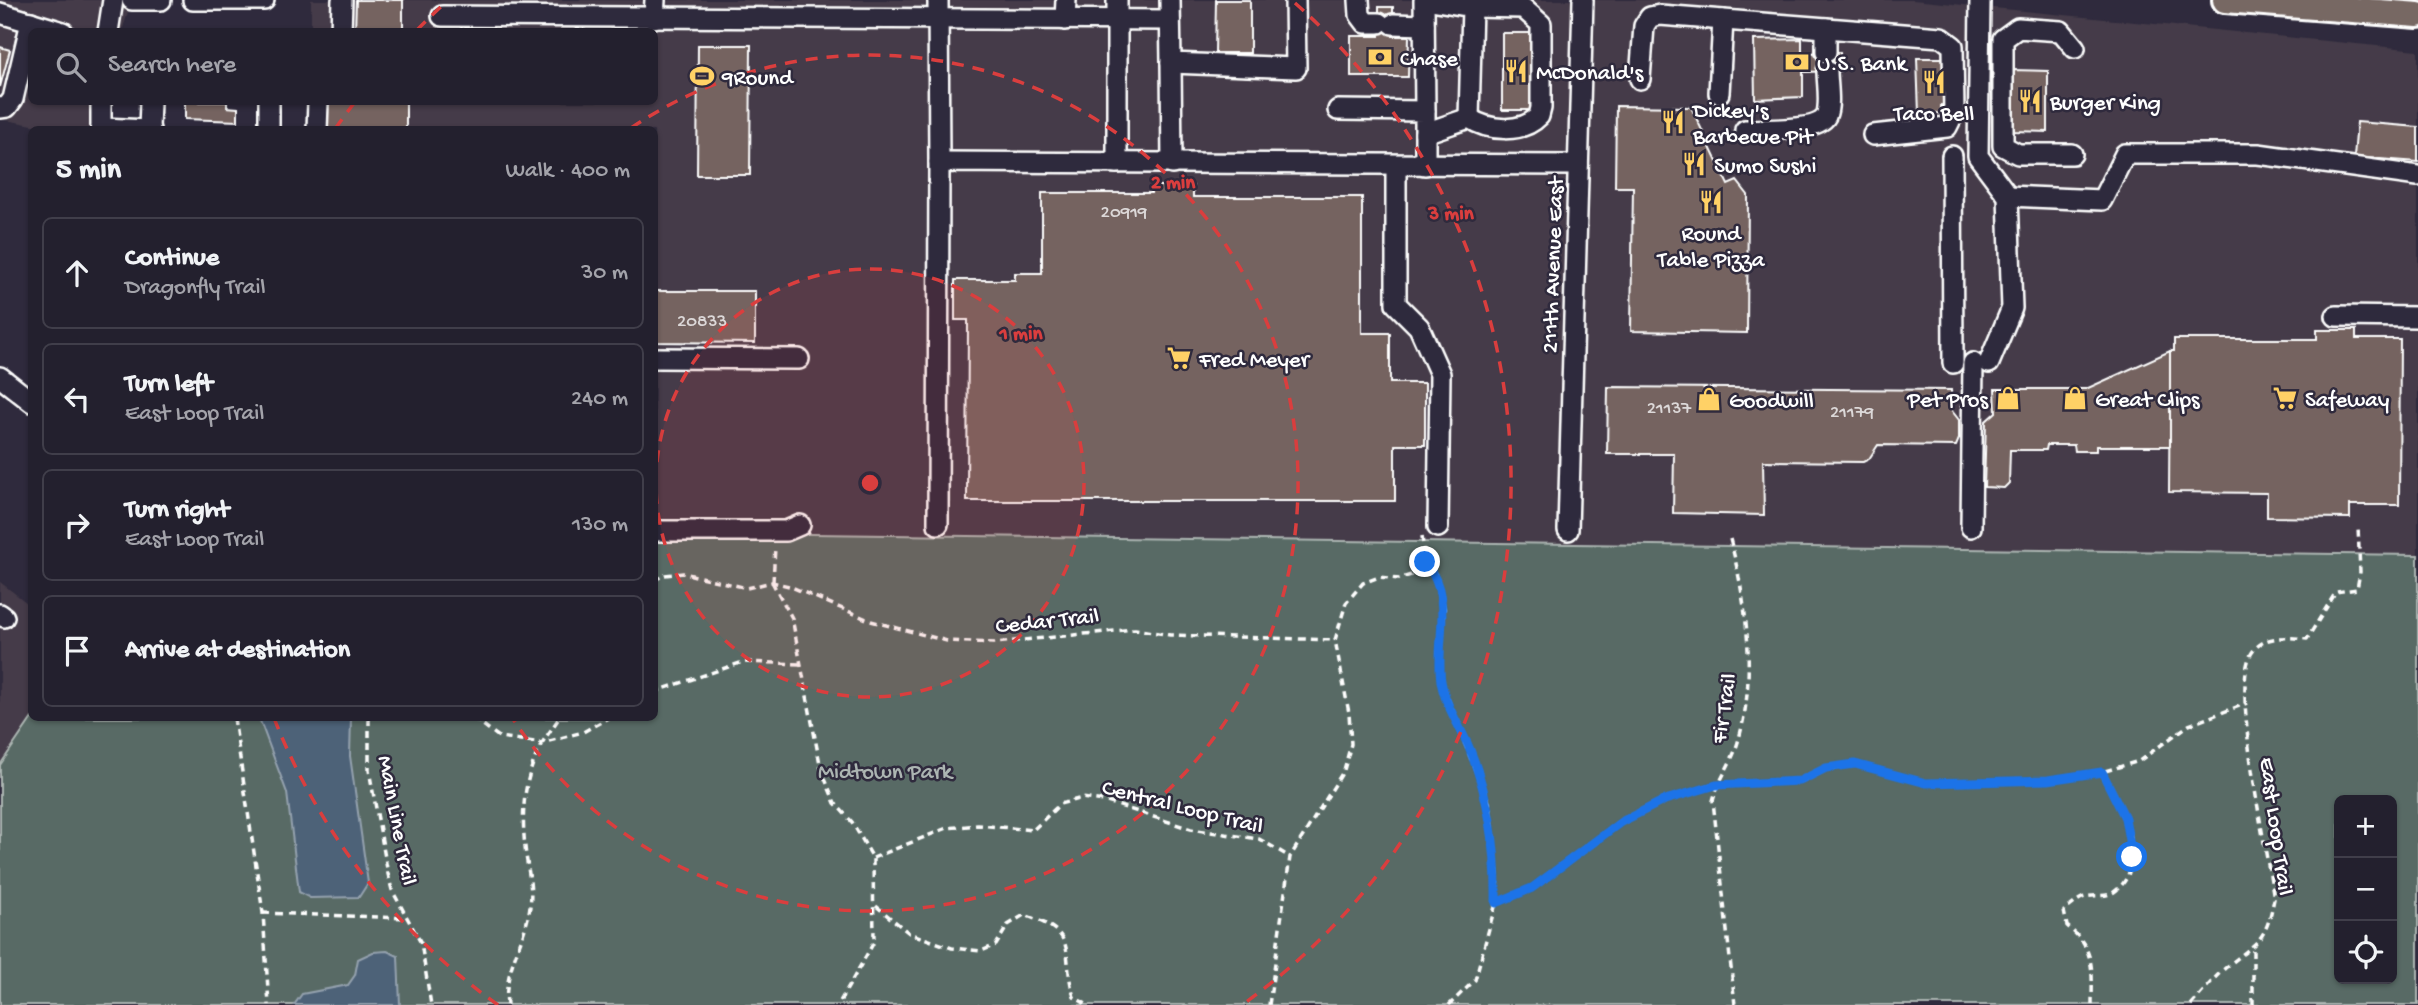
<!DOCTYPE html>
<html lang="en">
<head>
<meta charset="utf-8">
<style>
	body { margin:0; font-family:"Gochi Hand",sans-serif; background:#2b2836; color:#f1f3f6 }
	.controls { position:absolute; right:21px; bottom:21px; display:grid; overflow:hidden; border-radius:10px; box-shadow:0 2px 5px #0004 }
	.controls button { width:63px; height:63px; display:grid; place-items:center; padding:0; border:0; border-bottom:2px solid #403e4a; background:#23202e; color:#f1f3f6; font:35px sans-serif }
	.stop { position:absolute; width:21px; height:21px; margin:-16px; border:5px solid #1a73e8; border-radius:50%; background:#fff }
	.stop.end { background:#1a73e8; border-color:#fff; box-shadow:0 2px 7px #0008 }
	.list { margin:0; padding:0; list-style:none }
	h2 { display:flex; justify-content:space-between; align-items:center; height:91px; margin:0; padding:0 28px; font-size:30px }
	h2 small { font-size:23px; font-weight:400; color:#a3a3aa }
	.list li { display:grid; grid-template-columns:46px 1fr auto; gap:21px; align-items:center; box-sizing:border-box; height:112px; margin:0 14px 14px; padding:0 14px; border:2px solid #403e4a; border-radius:10px }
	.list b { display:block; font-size:26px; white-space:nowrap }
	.list p { margin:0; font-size:23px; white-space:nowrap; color:#a3a3aa }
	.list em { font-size:23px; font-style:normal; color:#a3a3aa }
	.icon { flex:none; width:38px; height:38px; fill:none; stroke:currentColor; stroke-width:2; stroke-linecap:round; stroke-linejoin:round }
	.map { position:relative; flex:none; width:2418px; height:1005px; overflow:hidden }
	.search { position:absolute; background:#23202e; box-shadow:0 2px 5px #0004; left:28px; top:28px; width:630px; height:77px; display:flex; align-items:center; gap:18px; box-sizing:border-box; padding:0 24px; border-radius:10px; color:#a3a3aa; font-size:26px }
	.panel { position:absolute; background:#23202e; box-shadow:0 2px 5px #0004; left:28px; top:126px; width:630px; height:595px; border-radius:10px }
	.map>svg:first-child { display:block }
	.built { fill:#443b48 }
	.green { fill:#586b65; stroke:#acb5b2; stroke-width:2; fill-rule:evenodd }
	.water { fill:#4d6278; stroke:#94a1ae; stroke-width:2 }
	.building { fill:#746461; stroke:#fff; stroke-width:2 }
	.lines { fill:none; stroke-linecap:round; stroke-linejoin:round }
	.minor-casing { stroke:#fff; stroke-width:24 }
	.major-casing { stroke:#fff; stroke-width:30 }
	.path { stroke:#fff; stroke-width:3.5; stroke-dasharray:7 5; stroke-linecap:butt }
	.minor { stroke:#2f2a3d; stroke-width:19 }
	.major { stroke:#776864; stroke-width:24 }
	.route { stroke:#1a73e8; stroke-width:9 }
	.ring { fill:none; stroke:#da3e3e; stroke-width:3.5; stroke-dasharray:12 9 }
	.labels { text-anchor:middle; stroke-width:5; stroke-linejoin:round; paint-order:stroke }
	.number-label { font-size:19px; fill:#dcd8d8 }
	.poi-label { font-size:23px; fill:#fff; stroke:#2f2a3d; text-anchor:start }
	.street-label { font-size:23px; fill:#fff; stroke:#2f2a3d }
	.park-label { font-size:23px; fill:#acb5b2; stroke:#2f2a3d }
	.centre { fill:#da3e3e; stroke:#2f2a3d; stroke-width:3.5 }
	.ring-label { font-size:21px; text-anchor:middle; font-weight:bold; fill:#da3e3e; stroke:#2f2a3d; stroke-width:5; stroke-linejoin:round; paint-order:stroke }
</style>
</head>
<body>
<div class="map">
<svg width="2418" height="1005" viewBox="0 0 2418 1005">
	<rect width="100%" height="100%" fill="#2f2a3d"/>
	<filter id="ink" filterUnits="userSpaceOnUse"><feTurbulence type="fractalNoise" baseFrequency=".0143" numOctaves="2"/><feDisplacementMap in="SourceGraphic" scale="14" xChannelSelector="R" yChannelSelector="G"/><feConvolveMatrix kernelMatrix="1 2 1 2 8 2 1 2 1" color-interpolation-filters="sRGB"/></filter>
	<g filter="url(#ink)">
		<g class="built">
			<path d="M0 0H132L122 31 32 32V102H108L102 129H55L0 119Z"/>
			<path d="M311 0H1913L2418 50V555L655 532 654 130H309L310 102H654V32L311 31Z"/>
			<path d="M0 582 31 606 32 718 0 765Z"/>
		</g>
		<path class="green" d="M655 532 2418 555V1005H0V765L32 718H654ZM2339 800H2392V979H2339Z"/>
		<g class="water">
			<path d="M259 718H351L350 756 368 883 359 897 310 898 299 892 287 793Z"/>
			<path d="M387 951 398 956 400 1005H294L302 994 348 985 355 975 358 959 373 952Z"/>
		</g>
		<g class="building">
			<path d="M356 0H403V32H355Z"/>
			<path d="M1216 0H1250V53H1215Z"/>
			<path d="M1379 7H1393V36H1409L1408 77H1351V36H1379Z"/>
			<rect x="1502" y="33" width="28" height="77"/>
			<path d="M1802 39V53L1840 52V71L1803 72V97L1755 99 1754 40Z"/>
			<path d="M698 45H751L750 175H697Z"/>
			<path d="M0 47 10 50 0 87Z"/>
			<path d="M1917 58H1951V106L1941 105V113L1919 114Z"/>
			<path d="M2011 70 2048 71V132L2012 131Z"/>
			<path d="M185 102H227V107L238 108V121L185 119Z"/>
			<path d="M326 102H406V130H325Z"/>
			<path d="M1616 106 1691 107 1728 185 1737 181 1748 195 1747 333 1631 331 1633 187H1615Z"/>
			<path d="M2357 122 2418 127V162L2354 157Z"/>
			<path d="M1151 186H1193V197H1362V333H1390V383H1425V445H1395V501H967L968 320H955V280H1015V273H1042V193H1151Z"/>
			<path d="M654 291H755V343L654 342Z"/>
			<path d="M2317 330H2356V339H2400L2399 505H2350V518L2267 517V493L2169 492 2170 351H2174V339H2317Z"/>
			<path d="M2170 351V446H2096V451H2075L2074 445H2047L2046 450H2010L2009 483 2004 488 1984 487 1986 421 1996 412 1995 389H2086Z"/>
			<path d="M1608 387 1951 390 1952 411 1959 420V439L1956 446 1878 445 1869 459 1863 462 1763 461 1764 515 1673 513 1674 454H1607Z"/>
		</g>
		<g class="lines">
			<g class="minor-casing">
				<g id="minor">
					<path d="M132 0H161"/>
					<path d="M193 0H264"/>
					<path d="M938 0 939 162"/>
					<path d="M1170 0 1171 63 1296 68 1295 0"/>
					<path d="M1359 0 1360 15 1366 23H1379"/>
					<path d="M1424 0 1425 111"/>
					<path d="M1980 0 1978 156 2008 196 2012 308 1989 363"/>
					<path d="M0 13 63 32"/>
					<path d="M442 16 1170 20"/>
					<path d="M654 18 655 0"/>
					<path d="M1065 20 1066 0"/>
					<path d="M1393 24 1424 25"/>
					<path d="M1826 28V52"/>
					<path d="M108 32 113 0"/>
					<path d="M341 32 342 0"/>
					<path d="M1171 63 1172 164"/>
					<path d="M1640 79 1644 26 1650 17 1660 15 1941 37 1953 46 1954 113 1947 127 1873 135"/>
					<path d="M1719 93 1723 20"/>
					<path d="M101 102V130"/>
					<path d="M0 108 7 107 13 99 31 22"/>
					<path d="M1338 110 1425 111V165"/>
					<path d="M1469 118C1488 131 1522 134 1539 116L1541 108V24L1523 8 1472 7"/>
					<path d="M101 128 150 130"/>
					<path d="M149 129 150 102"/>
					<path d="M269 130V102"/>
					<path d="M317 130 318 102"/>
					<path d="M1745 130C1762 129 1818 132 1826 116 1831 104 1827 84 1827 71"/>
					<path d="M1425 133 1469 118 1472 7 1431 0"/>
					<path d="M2072 154H2018L2003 146V39L2018 28 2061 31 2075 48"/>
					<path d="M1952 156 1953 363"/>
					<path d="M1117 163V0"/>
					<path d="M1396 165V304L1419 327 1440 374 1438 527"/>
					<path d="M2008 196 2102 200 2125 154H2258L2418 176"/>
					<path d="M2336 316 2418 317"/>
					<path d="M654 358 799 359"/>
					<path d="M0 377 32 402"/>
					<path d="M938 524 939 162 1578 165"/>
					<path d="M1971 527 1973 363"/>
					<path d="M1568 530 1583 0"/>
					<path d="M654 531H786L800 525"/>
					<path d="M0 614 4 617"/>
				</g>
			</g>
			<g class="major-casing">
				<path id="major" d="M2225 0 2418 15"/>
			</g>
			<g class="path">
				<path d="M1422 536 1425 562 1435 574 1444 609 1439 655 1441 683 1489 803 1497 873 1496 903 1475 980 1449 1005"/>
				<path d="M1730 539C1747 603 1757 678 1738 742 1732 763 1718 780 1713 801L1735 1005"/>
				<path d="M654 580 665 575 683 573 747 588 772 582 789 586 871 621 947 641 994 643 1135 629 1170 635 1335 640"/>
				<path d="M772 582 792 618 821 769 835 803 852 822 873 858 874 942 838 1005"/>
				<path d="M773 582 775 547"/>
				<path d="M654 692 743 662 803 664"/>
				<path d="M234 718 263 913 269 1005"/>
				<path d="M369 718V770L388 874 392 890 421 943 431 1005"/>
				<path d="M474 718 499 737 542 743 559 718"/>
				<path d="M873 858 947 828 978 825 1033 830 1060 804 1082 798 1104 801 1191 829 1259 839 1290 857"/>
				<path d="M1496 903 1532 888 1621 822 1665 800 1716 785 1800 781 1827 768 1855 764 1926 783 2048 780 2102 772 2139 761 2189 725 2247 703"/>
				<path d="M876 906 909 933 952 948 981 951 996 945 1008 925 1024 915C1082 934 1060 951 1074 997L1088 1005"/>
				<path d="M263 913 408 918"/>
				<path d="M507 1005C503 969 526 941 530 906 533 887 527 867 525 847 521 809 524 778 542 743L583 732 608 718"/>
				<path d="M1269 1005 1290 857 1344 770 1351 744 1349 713 1335 640 1346 603 1363 583 1379 577 1399 579 1411 575 1425 562"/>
				<path d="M2092 1005C2092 971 2096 949 2067 926L2064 911C2070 907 2076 901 2082 898 2093 894 2105 898 2114 892 2153 864 2118 803 2102 772"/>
				<path d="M2191 1005C2203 992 2215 976 2229 965 2260 940 2266 940 2274 899 2267 852 2232 694 2250 656 2261 634 2287 637 2307 639L2336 592 2357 589 2360 572 2358 527"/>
				<path d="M2253 1005V949"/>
			</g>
			<use href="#minor" class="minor"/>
			<use href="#major" class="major"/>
		</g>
	</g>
	<g class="lines" filter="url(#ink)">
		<path class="route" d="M1425 562C1455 599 1435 639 1441 681 1445 706 1461 727 1470 750 1490 800 1497 850 1496 903L1532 888 1621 822 1665 800 1716 785 1800 781 1826 768 1855 764 1926 783 2048 780 2102 772 2125 818 2132 857"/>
	</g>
	<circle cx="870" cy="483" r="214" fill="#da3e3e" fill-opacity=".12"/>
	<g class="ring">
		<circle cx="870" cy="483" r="214"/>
		<path d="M631 128A428 428 0 1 1 513 719"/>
		<path d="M498 1005A641 641 0 0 1 274 718M335 129A641 641 0 0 1 355 102M417 30A641 641 0 0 1 445 3M1295 3A641 641 0 0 1 1242 1005"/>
	</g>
	<defs>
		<g id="bank-bare" transform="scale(1.89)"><path d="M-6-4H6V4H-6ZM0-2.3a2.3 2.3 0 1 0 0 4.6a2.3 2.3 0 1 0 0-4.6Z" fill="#ffd166" stroke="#2f2a3d" stroke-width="2.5" paint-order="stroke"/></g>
		<g id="restaurant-bare" transform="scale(1.89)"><path d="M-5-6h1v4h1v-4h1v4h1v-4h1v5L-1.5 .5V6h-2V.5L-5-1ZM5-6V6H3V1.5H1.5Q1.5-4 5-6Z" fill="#ffd166" stroke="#2f2a3d" stroke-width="2.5" paint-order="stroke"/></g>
		<g id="stadium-bare" transform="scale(1.89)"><path d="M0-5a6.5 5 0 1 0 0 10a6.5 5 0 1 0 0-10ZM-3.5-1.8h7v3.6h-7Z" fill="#ffd166" stroke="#2f2a3d" stroke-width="2.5" paint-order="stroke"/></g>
		<g id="supermarket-bare" transform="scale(1.89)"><path d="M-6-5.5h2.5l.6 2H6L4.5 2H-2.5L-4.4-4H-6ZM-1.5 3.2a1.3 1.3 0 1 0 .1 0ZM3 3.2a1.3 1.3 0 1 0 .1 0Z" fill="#ffd166" stroke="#2f2a3d" stroke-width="2.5" paint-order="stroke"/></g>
		<g id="shop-bare" transform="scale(1.89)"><path d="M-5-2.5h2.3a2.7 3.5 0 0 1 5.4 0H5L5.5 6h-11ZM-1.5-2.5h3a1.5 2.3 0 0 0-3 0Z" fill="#ffd166" stroke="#2f2a3d" stroke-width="2.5" paint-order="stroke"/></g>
	</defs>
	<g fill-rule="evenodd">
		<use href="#bank-bare" x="1380" y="57"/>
		<use href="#bank-bare" x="1797" y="62"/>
		<use href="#restaurant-bare" x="1516" y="71"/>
		<use href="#stadium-bare" x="702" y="76"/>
		<use href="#restaurant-bare" x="1934" y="82"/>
		<use href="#restaurant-bare" x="2030" y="101"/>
		<use href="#restaurant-bare" x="1673" y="122"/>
		<use href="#restaurant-bare" x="1694" y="164"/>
		<use href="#restaurant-bare" x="1711" y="202"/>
		<use href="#supermarket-bare" x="1179" y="358"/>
		<use href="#shop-bare" x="2008" y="398"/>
		<use href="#shop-bare" x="2075" y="398"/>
		<use href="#supermarket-bare" x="2285" y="398"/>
		<use href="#shop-bare" x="1709" y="399"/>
	</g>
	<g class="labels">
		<g class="number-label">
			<text x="1124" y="217">20919</text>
			<text x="702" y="326">20833</text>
			<text x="1669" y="413">21137</text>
			<text x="1852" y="417">21179</text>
		</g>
		<g class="poi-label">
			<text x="1400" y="65">Chase</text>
			<text x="1817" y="70">U.S. Bank</text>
			<text x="1536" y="79">McDonald's</text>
			<text x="722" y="84">9Round</text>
			<text x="2050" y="109">Burger King</text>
			<text x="1693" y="117">Dickey's<tspan x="1693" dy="26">Barbecue Pit</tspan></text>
			<text x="1934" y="120" text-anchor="middle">Taco Bell</text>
			<text x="1714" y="172">Sumo Sushi</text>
			<text x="1711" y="240" text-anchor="middle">Round<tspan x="1711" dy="26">Table Pizza</tspan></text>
			<text x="1199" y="366">Fred Meyer</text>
			<text x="1988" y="406" text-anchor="end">Pet Pros</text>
			<text x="2095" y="406">Great Clips</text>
			<text x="2305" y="406">Safeway</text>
			<text x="1729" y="407">Goodwill</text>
		</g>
		<g class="street-label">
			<text transform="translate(1551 265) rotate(-88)" y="8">211th Avenue East</text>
			<text transform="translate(1047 619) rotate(-6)" y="8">Cedar Trail</text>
			<text transform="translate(1722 708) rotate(-81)" y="8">Fir Trail</text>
			<text transform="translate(1183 805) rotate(14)" y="8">Central Loop Trail</text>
			<text transform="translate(399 820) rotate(79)" y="8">Main Line Trail</text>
			<text transform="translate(2278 826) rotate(82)" y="8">East Loop Trail</text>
		</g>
		<g class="park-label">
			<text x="885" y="778">Midtown Park</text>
		</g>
	</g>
	<circle cx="870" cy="483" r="10" class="centre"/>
	<g class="ring-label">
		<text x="1173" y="188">2 min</text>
		<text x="1451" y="219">3 min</text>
		<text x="1021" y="339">1 min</text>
	</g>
</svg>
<div class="controls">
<button>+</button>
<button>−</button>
<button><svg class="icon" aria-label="locate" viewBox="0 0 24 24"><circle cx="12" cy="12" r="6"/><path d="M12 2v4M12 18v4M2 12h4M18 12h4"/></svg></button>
</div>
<div class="stop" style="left:2132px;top:857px"></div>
<div class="stop end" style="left:1425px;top:562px"></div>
<div class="search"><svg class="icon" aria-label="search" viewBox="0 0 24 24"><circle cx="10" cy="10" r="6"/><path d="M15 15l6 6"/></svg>Search here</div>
<section class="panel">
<h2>5 min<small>Walk · 400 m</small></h2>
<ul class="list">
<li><svg class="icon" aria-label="ahead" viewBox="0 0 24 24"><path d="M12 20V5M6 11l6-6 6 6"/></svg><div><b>Continue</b><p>Dragonfly Trail</p></div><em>30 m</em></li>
<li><svg class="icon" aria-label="left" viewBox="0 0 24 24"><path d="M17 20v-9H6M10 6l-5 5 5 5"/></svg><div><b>Turn left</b><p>East Loop Trail</p></div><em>240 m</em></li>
<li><svg class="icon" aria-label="right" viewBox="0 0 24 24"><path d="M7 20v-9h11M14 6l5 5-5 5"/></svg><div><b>Turn right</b><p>East Loop Trail</p></div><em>130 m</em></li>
<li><svg class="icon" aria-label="arrive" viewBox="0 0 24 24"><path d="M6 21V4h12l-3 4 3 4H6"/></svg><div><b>Arrive at destination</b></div></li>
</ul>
</section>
</div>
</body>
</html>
